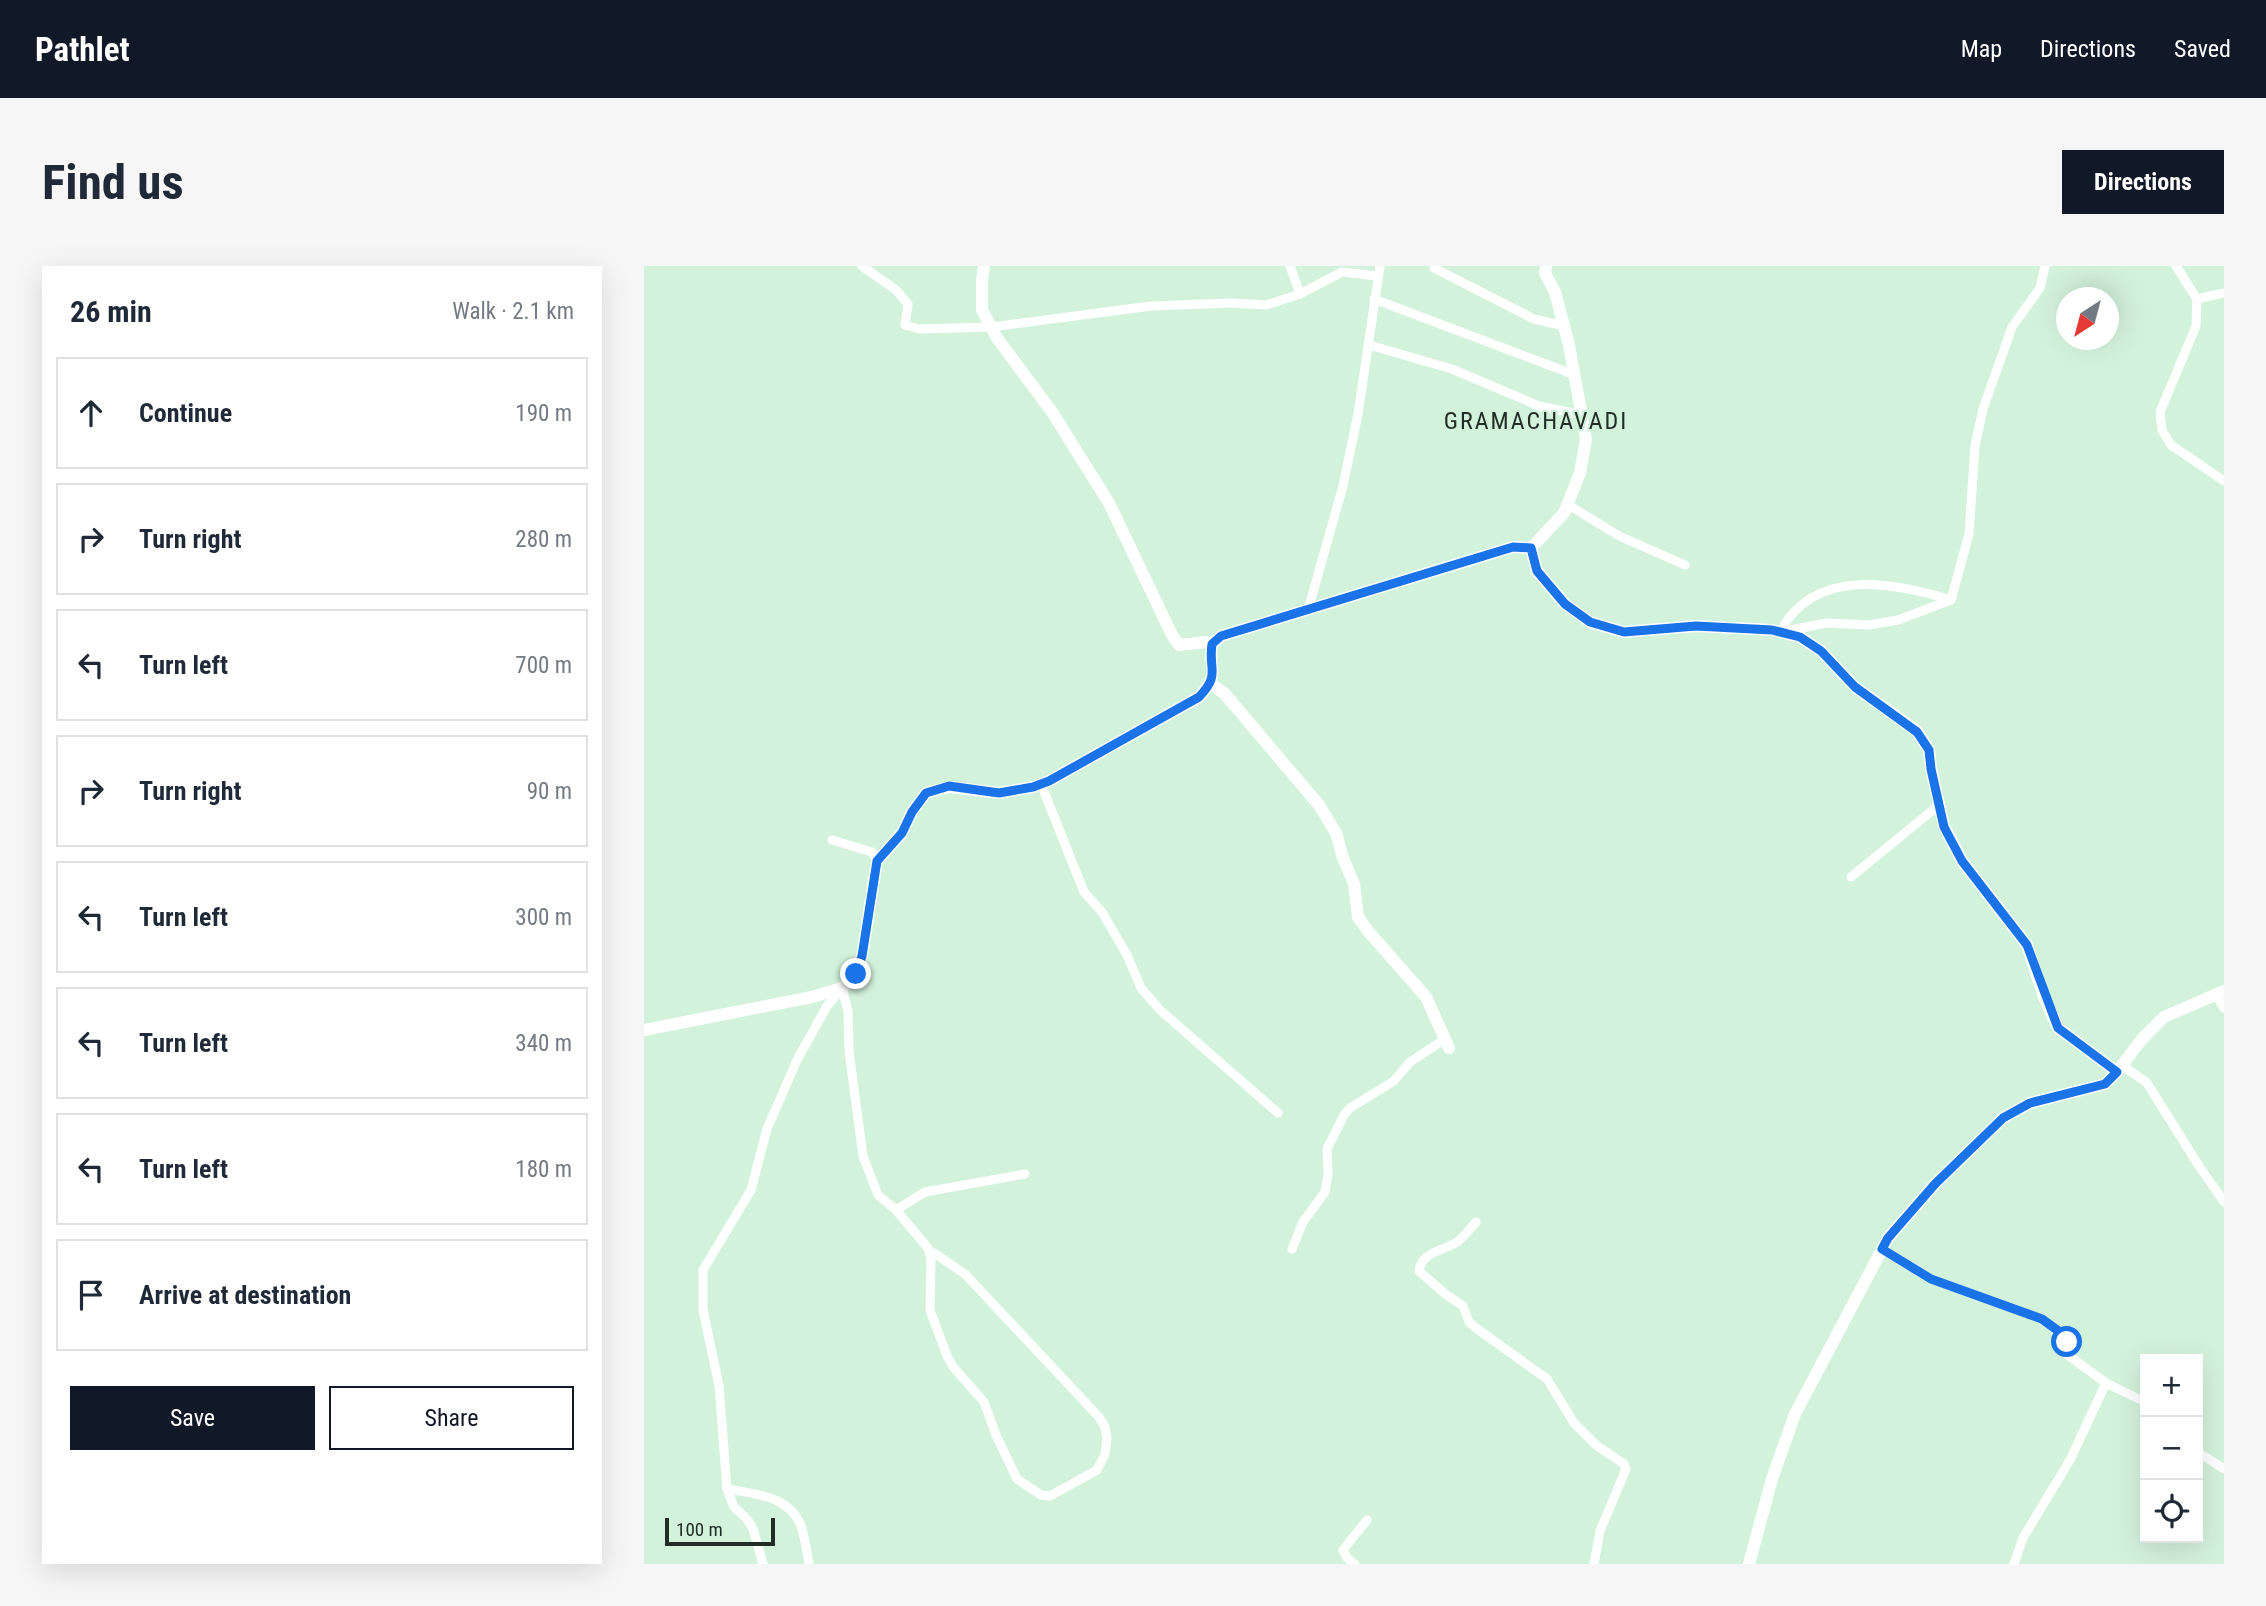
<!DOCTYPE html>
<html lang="en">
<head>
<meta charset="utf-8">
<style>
	body { margin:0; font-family:"Roboto Condensed",sans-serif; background:#f6f6f7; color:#1f2937 }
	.controls { position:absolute; right:21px; bottom:21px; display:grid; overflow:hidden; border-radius:0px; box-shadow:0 7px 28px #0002 }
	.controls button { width:63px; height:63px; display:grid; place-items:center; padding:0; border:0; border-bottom:2px solid #e0e1e3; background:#fff; color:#1f2937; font:35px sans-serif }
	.compass { position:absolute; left:1412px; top:21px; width:63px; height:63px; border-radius:50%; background:#fff; box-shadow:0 7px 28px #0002; rotate:216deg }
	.scale { position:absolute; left:21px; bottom:18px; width:110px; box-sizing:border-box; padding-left:7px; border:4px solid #212d25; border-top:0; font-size:19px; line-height:24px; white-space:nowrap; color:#212d25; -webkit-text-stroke:5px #d3f2dc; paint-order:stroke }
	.stop { position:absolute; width:21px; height:21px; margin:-16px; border:5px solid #1a73e8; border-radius:50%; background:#fff }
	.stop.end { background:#1a73e8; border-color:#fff; box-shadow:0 2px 7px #0008 }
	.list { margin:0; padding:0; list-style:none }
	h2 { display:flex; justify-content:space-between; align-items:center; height:91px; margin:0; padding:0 28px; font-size:30px }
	h2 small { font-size:23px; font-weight:400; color:#747a83 }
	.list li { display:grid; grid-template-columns:46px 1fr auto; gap:21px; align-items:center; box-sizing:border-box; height:112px; margin:0 14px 14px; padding:0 14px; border:2px solid #e0e1e3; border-radius:0px }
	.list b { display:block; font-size:26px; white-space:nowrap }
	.list em { font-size:23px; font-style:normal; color:#747a83 }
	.actions { display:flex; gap:14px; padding:21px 28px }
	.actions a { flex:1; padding:16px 0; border:2px solid #111827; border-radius:0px; text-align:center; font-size:24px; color:#111827 }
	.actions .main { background:#111827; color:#fff }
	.icon { flex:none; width:38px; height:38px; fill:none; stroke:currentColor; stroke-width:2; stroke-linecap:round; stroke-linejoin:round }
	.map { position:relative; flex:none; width:1580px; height:1298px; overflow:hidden; border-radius:0px }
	header { display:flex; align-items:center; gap:42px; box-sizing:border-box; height:98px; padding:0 35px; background:#111827; color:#fff }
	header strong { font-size:33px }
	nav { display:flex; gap:38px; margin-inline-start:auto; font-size:24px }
	.intro { display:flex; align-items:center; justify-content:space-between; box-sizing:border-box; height:168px; padding:0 42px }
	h1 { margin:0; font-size:49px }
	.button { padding:18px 32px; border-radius:0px; background:#111827; color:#fff; font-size:24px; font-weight:700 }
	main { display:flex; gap:42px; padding:0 42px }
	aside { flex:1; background:#fff; border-radius:0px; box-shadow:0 7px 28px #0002 }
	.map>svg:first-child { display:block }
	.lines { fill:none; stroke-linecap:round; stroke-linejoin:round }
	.street { stroke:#fff; stroke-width:9 }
	.secondary { stroke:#fff; stroke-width:12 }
	.route { stroke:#1a73e8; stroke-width:9 }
	.labels { text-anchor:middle; stroke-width:5; stroke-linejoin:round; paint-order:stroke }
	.quarter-label { font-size:24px; letter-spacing:2px; fill:#212d25; stroke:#d3f2dc }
</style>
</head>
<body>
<header>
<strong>Pathlet</strong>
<nav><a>Map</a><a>Directions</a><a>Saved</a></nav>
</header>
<div class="intro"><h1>Find us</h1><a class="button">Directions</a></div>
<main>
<aside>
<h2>26 min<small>Walk · 2.1 km</small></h2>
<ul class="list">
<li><svg class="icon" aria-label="ahead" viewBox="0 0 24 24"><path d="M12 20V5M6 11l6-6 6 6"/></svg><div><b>Continue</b></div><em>190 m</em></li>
<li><svg class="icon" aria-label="right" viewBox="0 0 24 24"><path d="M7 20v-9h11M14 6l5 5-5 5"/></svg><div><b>Turn right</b></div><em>280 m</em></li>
<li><svg class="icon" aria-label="left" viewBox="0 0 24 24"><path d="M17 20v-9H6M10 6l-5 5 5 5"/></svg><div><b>Turn left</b></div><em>700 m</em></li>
<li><svg class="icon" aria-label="right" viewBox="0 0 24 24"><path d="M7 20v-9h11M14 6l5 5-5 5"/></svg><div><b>Turn right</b></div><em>90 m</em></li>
<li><svg class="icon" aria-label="left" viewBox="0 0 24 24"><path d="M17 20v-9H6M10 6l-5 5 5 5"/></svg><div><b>Turn left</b></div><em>300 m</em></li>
<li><svg class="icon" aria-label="left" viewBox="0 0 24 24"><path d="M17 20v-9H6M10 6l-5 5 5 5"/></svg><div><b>Turn left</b></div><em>340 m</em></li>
<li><svg class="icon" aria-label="left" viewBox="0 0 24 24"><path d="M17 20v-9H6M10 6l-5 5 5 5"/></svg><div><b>Turn left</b></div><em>180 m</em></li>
<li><svg class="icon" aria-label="arrive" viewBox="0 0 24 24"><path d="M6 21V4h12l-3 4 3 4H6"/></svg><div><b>Arrive at destination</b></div></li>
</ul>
<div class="actions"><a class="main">Save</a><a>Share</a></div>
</aside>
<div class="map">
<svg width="1580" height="1298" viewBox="0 0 1580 1298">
	<rect width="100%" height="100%" fill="#d3f2dc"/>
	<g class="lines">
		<g class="street">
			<path d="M218 0 252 24 264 38 261 59 275 63 347 61 507 40 588 37 622 39 656 28 698 6 733 10"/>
			<path d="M646 0 656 28"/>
			<path d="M1532 0 1553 33 1552 60 1516 146 1518 164 1527 179 1580 215"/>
			<path d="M790 2 890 53 920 60"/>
			<path d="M730 33 931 109"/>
			<path d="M1553 33 1580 27"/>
			<path d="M725 79 808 103 895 140 939 149"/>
			<path d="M923 238 975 270 1041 299"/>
			<path d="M664 344 699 220 714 148 736 0"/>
			<path d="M1141 365 1183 357 1225 359 1254 354 1307 334 1325 268 1331 180 1339 143 1368 61 1396 22 1401 0"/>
			<path d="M1136 366C1170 301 1249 316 1307 334"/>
			<path d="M397 518 440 626 458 646 483 689 497 722 516 744 634 847"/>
			<path d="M188 574 228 586 233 595"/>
			<path d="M1207 611 1295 539"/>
			<path d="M1571 728 1580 742"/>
			<path d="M1478 799 1503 817 1555 900 1580 936"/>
			<path d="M252 944 281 926 381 908"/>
			<path d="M832 956C826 963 820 971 813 976 799 985 777 986 775 1005L800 1027 819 1040 825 1056 832 1062 903 1113 930 1157 952 1179 980 1198 982 1203 956 1265 950 1298"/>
			<path d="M648 983 659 956 681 926 684 908 683 883 700 849 706 842 750 815 766 796 801 773"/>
			<path d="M1238 983 1287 1013 1398 1053C1413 1064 1422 1071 1425 1090L1462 1117 1501 1136"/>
			<path d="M1554 1186 1580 1203"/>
			<path d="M83 1223C110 1228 145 1229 157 1260 161 1272 163 1286 165 1298"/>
			<path d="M119 1298 109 1263 103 1253 90 1241 83 1223 75 1120 59 1044V1004L107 924 123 863 153 794 183 740 198 722 204 745 205 785 219 890 234 929 252 944 284 982 287 992 286 1044 303 1090 310 1102 340 1136 352 1169 373 1213 397 1229 406 1230 453 1204 461 1188 463 1172 461 1161 454 1150 321 1008 290 987 287 992"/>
			<path d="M711 1298 703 1292 699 1284 723 1254"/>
			<path d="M1370 1298 1379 1272 1426 1194 1462 1117"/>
		</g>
		<g class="secondary">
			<path d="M340 0 338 14V44L353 72 408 146 465 237 528 369 535 379 561 376 568 378"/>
			<path d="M902 0 901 7 911 26 925 79 942 173 936 207 920 247 887 282 893 305 921 338 946 356 980 366 1052 360 1128 364 1156 371 1177 385 1211 421 1273 465 1285 484 1287 503 1300 560 1318 595 1383 679 1400 731 1414 762 1473 806"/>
			<path d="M567 418 580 427 675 539 692 567 699 592 710 618 714 651 724 665 782 731 805 782"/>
			<path d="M0 764 168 731 198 722 212 708 218 690 233 595 258 567 268 546 282 527 305 521 355 527 389 521 405 515 555 431C577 408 564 404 568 378L577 370 869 281 887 282"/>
			<path d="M1105 1298 1128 1213 1151 1148 1244 972 1291 918 1359 852 1386 837 1461 818 1473 806 1498 773 1520 751 1580 725"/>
		</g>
	</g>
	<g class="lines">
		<path class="route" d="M212 708 218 690 233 595 258 567 268 546 282 527 305 520 355 527 389 521 405 515 555 431C577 408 564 404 568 378L577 370 869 281 887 282 893 305 921 338 946 356 980 366 1052 360 1128 364 1156 371 1177 385 1211 421 1273 466 1285 484 1287 503 1300 561 1318 595 1383 679 1414 762 1473 806 1461 818 1386 837 1359 852 1291 918 1244 972 1238 983 1287 1013 1398 1053 1413 1064 1423 1076"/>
	</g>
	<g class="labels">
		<g class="quarter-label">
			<text x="892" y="163">GRAMACHAVADI</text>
		</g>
	</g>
</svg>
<div class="controls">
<button>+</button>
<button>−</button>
<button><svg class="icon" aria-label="locate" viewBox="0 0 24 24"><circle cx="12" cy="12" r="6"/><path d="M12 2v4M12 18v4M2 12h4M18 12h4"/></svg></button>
</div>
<svg class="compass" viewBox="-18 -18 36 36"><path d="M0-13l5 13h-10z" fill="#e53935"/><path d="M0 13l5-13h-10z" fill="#747a83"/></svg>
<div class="scale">100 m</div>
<div class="stop" style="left:1423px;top:1076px"></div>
<div class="stop end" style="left:212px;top:708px"></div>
</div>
</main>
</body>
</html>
